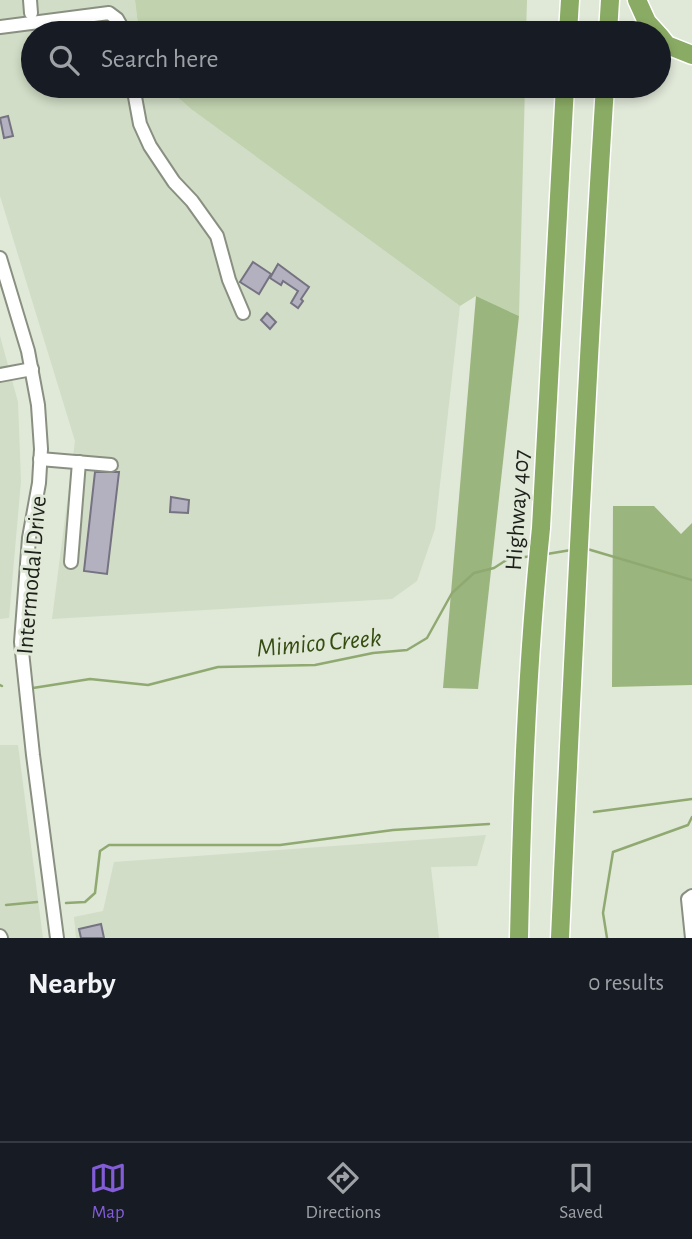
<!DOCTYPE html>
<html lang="en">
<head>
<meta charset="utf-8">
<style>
	body { margin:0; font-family:"Alegreya Sans",sans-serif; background:#20242c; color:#f1f3f6 }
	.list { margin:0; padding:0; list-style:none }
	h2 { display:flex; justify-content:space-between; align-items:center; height:91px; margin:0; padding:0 28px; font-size:30px }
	h2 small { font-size:23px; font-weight:400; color:#9ea1a6 }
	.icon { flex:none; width:38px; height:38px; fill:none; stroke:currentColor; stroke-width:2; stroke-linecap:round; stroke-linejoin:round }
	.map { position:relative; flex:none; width:692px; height:938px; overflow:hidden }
	.search { position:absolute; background:#171b24; box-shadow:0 4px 10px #0003; left:21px; right:21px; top:21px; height:77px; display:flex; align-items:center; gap:18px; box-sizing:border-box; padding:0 24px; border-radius:38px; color:#9ea1a6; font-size:26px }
	.sheet { height:203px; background:#171b24 }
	nav { display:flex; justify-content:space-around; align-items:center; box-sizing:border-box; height:98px; border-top:2px solid #363941; background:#171b24; font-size:19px; color:#9ea1a6 }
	nav a { display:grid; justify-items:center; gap:4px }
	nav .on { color:#835dd8 }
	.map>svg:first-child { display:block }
	.built { fill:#d1ddc6 }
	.green { fill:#c1d2af }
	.forest { fill:#9bb57e }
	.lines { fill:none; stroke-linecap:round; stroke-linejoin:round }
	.stream { stroke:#8fa971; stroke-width:2.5 }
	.building { fill:#b3b0c0; stroke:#757282; stroke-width:2 }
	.minor-casing { stroke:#899081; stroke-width:16 }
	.highway-casing { stroke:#fff; stroke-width:21 }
	.minor { stroke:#fff; stroke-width:12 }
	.highway { stroke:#8aab64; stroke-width:18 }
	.labels { text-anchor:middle; stroke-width:6; stroke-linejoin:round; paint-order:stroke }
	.street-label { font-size:24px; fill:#1d201a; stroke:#e0e8d8 }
	.water-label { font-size:26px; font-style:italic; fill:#354d10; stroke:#e0e8d8 }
</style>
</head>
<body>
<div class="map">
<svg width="692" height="938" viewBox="0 0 692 938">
	<rect width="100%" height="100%" fill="#e0e8d8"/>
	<g class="built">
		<path d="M0 0H135L139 33H33V86H165L191 109 460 306 435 529 417 581 392 599 52 619 75 441 0 196Z"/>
		<path d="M0 336 18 402 21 481 9 618 0 619Z"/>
		<path d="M0 745H18L43 938H0Z"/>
		<path d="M486 835 477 866 431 867 439 938H76L74 917 103 911 114 862Z"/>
	</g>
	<g class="green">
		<path d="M135 0H527L526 33H139Z"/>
		<path d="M165 86H525L519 316 476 296 460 306 191 109Z"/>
	</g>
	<g class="forest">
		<path d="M476 296 519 316 478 689 443 688Z"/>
		<path d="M613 506H654L681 534 692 523V685L612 687Z"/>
	</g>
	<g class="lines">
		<g class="stream">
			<path d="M584 548 692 580"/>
			<path d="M547 554 571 550"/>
			<path d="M0 685 2 686"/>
			<path d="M33 688 90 679 148 685 218 667 315 665 373 653 407 650 427 638 452 593 474 573 494 568 508 559 533 556"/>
			<path d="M594 812 692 799"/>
			<path d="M66 903 85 902 95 893 100 851 109 845H280L393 830 489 824"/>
			<path d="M6 905 37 902"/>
			<path d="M607 938 603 913 613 852 688 825 692 817"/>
		</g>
	</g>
	<g class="building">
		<path d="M8 116 13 136 4 138 0 118Z"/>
		<path d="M253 262 271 274 259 294 240 282Z"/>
		<path d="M278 264 309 287 301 299 303 301 298 308 291 303 298 291 283 281 281 285 270 278Z"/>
		<path d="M267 313 276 322 270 329 261 320Z"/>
		<path d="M95 472H119L107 574 84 571Z"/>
		<path d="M171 497 189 500 188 513 170 512Z"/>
		<path d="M101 924 104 938H81L79 929Z"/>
	</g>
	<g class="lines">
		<g class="minor-casing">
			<g id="minor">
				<path d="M30 0 31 13"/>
				<path d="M0 27 109 13 117 19 125 33"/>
				<path d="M133 86 140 124 150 146 174 182 192 201 217 236 229 280 243 313"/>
				<path d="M0 258 28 351 38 405 41 449 39 483 29 538 21 642 33 755 57 938"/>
				<path d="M0 375 32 369"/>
				<path d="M40 459 111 465"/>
				<path d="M71 562 79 462"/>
				<path d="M0 936 1 938"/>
				<path d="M692 938 688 899 692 896"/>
			</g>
		</g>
		<g class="highway-casing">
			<g id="highway">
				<path d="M637 0 647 22 657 33"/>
				<path d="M568 33 570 0"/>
				<path d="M608 33 610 0"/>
				<path d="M659 35 667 45 692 55"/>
				<path d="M519 938C522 801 527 664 541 528L565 86"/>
				<path d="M560 938C573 654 587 370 605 86"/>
			</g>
		</g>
		<use href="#minor" class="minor"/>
		<use href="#highway" class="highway"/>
	</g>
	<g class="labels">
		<g class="street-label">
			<text transform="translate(517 510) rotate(-86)" y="8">Highway 407</text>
			<text transform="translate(31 575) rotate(-85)" y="8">Intermodal Drive</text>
		</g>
		<g class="water-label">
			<text transform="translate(319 642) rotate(-5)" y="9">Mimico Creek</text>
		</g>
	</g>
</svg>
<div class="search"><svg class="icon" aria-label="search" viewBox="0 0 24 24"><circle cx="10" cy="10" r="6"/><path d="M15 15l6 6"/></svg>Search here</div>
</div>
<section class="sheet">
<h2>Nearby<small>0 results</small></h2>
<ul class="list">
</ul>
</section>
<nav>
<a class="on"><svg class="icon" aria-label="map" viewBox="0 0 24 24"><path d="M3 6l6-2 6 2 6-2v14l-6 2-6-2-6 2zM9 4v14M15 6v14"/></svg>Map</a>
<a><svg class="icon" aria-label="directions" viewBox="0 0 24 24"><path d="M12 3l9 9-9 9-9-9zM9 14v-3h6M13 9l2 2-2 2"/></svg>Directions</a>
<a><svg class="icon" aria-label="saved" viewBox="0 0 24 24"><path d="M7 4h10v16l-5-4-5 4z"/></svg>Saved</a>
</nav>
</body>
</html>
